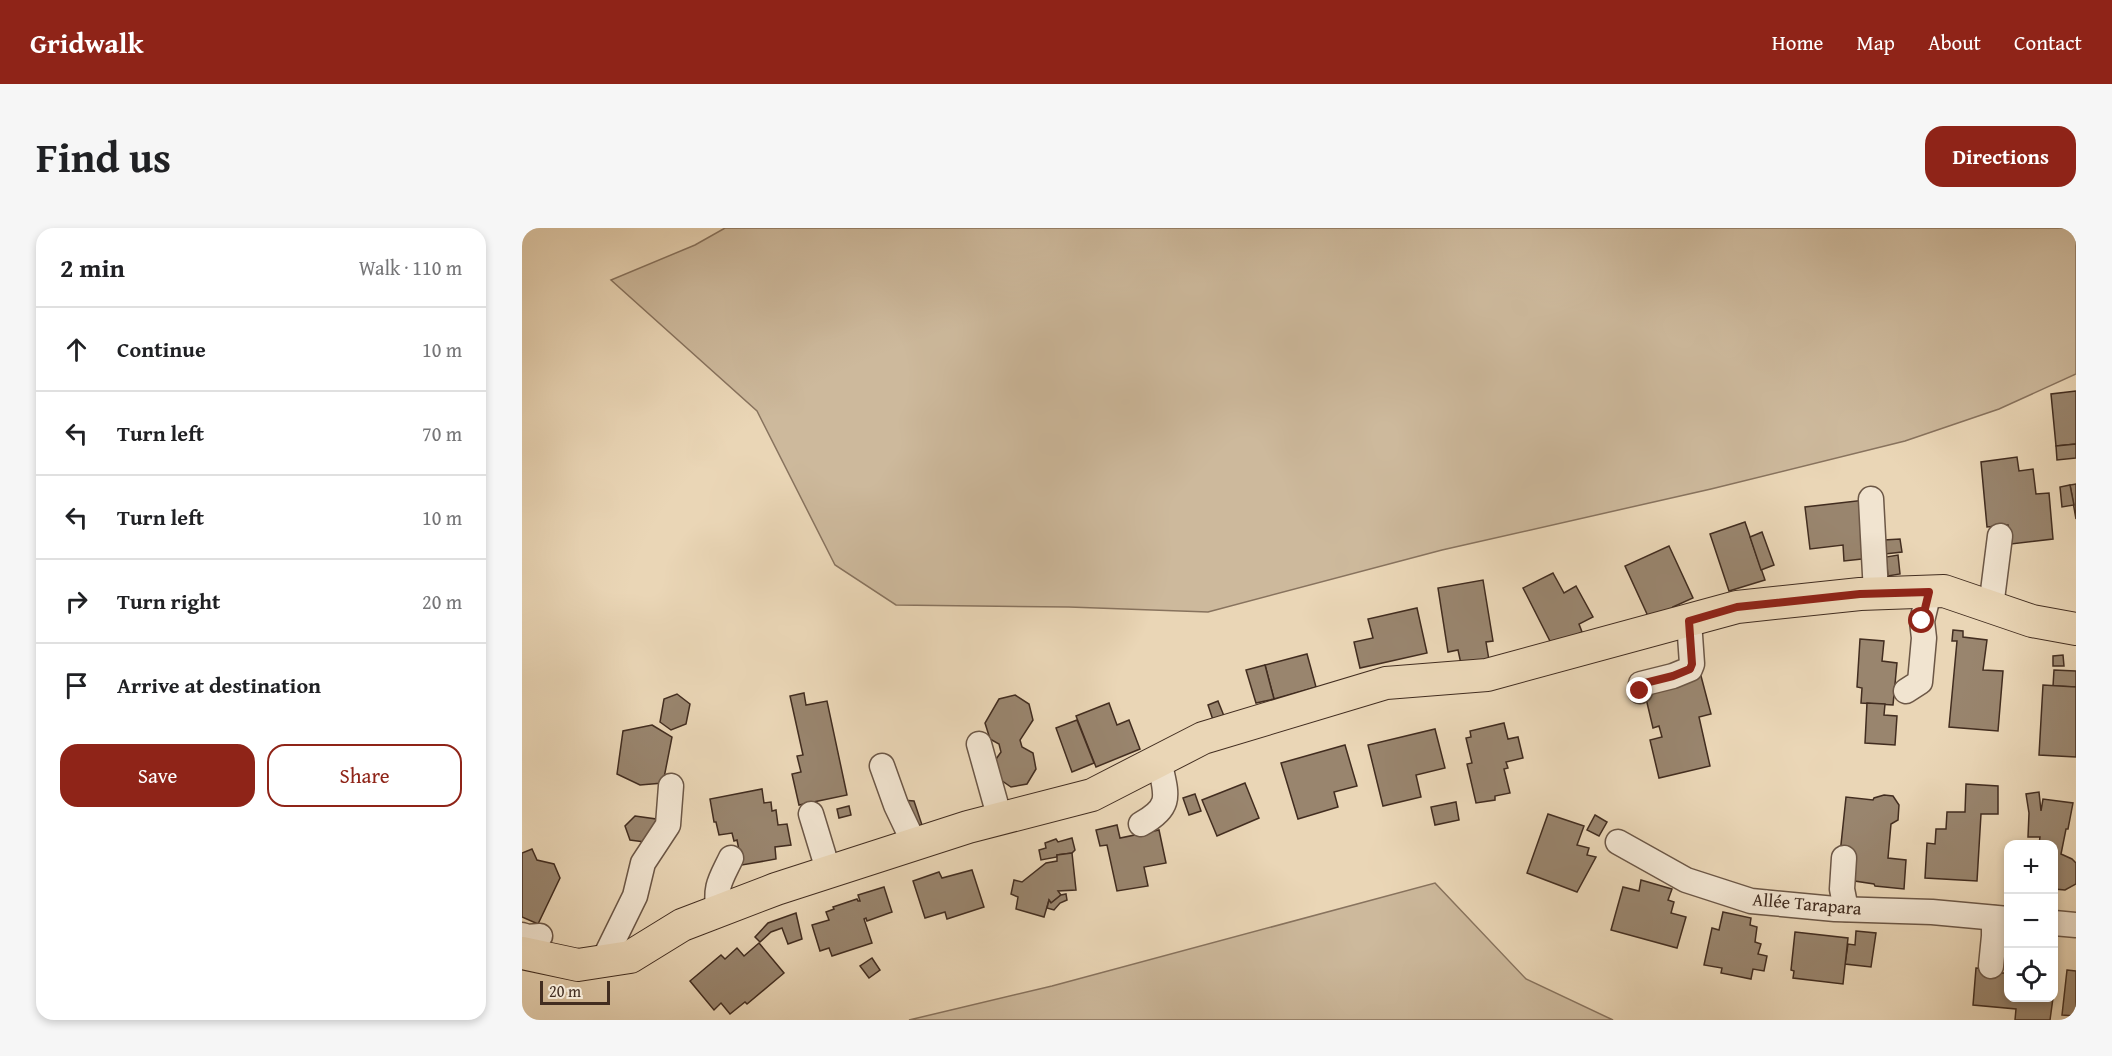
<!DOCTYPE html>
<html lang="en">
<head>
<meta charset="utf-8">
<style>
	body { margin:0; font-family:"Gentium Book Plus",serif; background:#f6f6f6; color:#202124 }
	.controls { position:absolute; right:18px; bottom:18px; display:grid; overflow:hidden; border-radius:12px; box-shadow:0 3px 9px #0003 }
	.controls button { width:54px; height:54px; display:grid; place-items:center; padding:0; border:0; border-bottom:2px solid #e0e0e0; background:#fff; color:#202124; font:30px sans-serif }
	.scale { position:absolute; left:18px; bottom:15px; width:70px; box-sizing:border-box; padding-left:6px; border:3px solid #422d20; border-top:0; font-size:16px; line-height:21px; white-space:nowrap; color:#422d20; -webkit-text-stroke:4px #f1e4d0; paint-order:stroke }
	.stop { position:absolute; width:18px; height:18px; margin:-14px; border:4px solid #8f2418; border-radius:50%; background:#fff }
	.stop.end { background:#8f2418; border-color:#fff; box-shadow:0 2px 6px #0008 }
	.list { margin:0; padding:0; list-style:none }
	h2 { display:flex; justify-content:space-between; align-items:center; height:78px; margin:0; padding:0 24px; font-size:26px }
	h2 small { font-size:20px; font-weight:400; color:#757577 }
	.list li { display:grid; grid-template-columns:39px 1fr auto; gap:18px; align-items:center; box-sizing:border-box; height:84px; padding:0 24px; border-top:2px solid #e0e0e0 }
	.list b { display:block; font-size:22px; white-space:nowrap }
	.list em { font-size:20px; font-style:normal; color:#757577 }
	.actions { display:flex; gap:12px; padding:18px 24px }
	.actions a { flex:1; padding:14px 0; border:2px solid #8f2418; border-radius:18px; text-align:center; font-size:21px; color:#8f2418 }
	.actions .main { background:#8f2418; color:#fff }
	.icon { flex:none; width:33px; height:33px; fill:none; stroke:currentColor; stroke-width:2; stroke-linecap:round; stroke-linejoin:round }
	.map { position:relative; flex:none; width:1554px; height:792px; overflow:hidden; border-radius:18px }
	header { display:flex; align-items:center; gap:36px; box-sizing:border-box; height:84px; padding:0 30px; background:#8f2418; color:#fff }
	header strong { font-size:28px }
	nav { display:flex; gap:33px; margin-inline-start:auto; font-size:21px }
	.intro { display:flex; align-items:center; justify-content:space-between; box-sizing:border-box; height:144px; padding:0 36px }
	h1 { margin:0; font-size:42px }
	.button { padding:15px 27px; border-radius:18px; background:#8f2418; color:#fff; font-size:21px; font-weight:700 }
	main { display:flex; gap:36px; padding:0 36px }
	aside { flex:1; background:#fff; border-radius:18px; box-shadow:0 3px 9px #0003 }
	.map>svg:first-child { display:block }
	.green { fill:#cdb99c; stroke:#88735e; stroke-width:1.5 }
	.building { fill:#99856e; stroke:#422d20; stroke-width:1.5 }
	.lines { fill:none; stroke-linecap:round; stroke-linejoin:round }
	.minor-casing { stroke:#6c5746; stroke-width:27 }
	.major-casing { stroke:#422d20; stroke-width:34 }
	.minor { stroke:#f1e4d0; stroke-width:24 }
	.major { stroke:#ead6b6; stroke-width:32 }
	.route { stroke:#8f2418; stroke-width:8 }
	.labels { text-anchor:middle; stroke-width:4.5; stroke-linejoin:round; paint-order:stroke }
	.street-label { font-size:18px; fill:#422d20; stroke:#f1e4d0 }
</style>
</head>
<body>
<header>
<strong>Gridwalk</strong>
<nav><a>Home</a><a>Map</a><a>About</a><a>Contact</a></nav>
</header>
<div class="intro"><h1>Find us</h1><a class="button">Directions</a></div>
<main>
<aside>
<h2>2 min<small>Walk · 110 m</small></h2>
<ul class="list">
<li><svg class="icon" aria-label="ahead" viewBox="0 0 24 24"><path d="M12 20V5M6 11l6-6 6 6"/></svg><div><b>Continue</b></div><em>10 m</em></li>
<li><svg class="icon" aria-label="left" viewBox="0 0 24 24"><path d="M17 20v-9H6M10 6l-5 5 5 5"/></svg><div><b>Turn left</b></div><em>70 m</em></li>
<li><svg class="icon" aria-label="left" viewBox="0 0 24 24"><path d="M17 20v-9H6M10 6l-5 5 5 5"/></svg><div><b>Turn left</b></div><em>10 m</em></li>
<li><svg class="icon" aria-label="right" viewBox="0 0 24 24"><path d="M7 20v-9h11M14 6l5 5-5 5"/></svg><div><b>Turn right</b></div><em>20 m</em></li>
<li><svg class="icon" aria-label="arrive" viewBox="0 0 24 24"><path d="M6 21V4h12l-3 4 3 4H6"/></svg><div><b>Arrive at destination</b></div></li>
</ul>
<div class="actions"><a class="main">Save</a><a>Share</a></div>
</aside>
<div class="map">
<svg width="1554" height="792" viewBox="0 0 1554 792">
	<rect width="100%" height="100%" fill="#ead6b6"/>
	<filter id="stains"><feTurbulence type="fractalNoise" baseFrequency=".00333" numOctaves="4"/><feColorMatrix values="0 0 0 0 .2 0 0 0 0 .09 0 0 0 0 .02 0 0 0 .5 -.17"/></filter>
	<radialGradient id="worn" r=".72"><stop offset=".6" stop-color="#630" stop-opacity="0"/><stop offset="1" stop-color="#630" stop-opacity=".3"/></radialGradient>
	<g class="green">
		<path d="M203 0H1554V146L1477 181 1383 213 1189 261 920 322 686 384 547 379 374 377 313 337 235 183 89 52 173 17Z"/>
		<path d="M913 655 1004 751 1091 792H387L530 758Z"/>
	</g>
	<g class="building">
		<path d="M1554 163V216L1534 218 1529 166Z"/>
		<path d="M1554 216V230L1535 232 1534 218Z"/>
		<path d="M1495 229 1497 243 1511 241 1514 266 1527 265 1531 311 1489 316 1486 297 1465 299 1459 234Z"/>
		<path d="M1554 256V291L1548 257Z"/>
		<path d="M1548 257 1552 277 1540 279 1538 259Z"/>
		<path d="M1343 272 1349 330 1322 333 1321 317 1288 321 1283 279Z"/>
		<path d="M1223 294 1243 352 1207 363 1188 306Z"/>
		<path d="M1240 304 1252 337 1239 342 1228 309Z"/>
		<path d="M1378 311 1380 324 1363 326 1362 312Z"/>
		<path d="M1147 318 1171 370 1151 379 1155 388 1131 399 1103 338Z"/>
		<path d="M1376 327 1378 346 1366 348 1364 329Z"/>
		<path d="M1031 345 1042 365 1054 358 1071 389 1057 396 1060 404 1031 419 1001 360Z"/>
		<path d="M961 352 971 413 964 414 967 432 939 436 936 422 926 424 916 360Z"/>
		<path d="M895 380 905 425 838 440 832 414 851 410 846 391Z"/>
		<path d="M1431 402 1441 403V409L1465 412 1461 442 1481 443 1476 503 1427 499 1435 413H1430Z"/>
		<path d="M1338 411 1362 413 1360 433 1375 435 1371 477 1339 475 1340 460 1335 459Z"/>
		<path d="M785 426 794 459 752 471 743 437Z"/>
		<path d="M1541 427 1542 438H1531V428Z"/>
		<path d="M743 437 752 471 734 475 724 442Z"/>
		<path d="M1532 442 1554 443V459L1531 458Z"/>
		<path d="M1179 448 1189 486 1177 489 1188 538 1137 550 1128 512 1140 509 1137 498 1131 500 1122 462Z"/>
		<path d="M1521 457 1554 459V529L1517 527Z"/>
		<path d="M282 465 284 477 305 473 325 567 277 577 270 546 279 544 275 528 281 527 268 468Z"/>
		<path d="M155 466 168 476 164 496 149 502 138 494 142 471Z"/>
		<path d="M493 467 507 476 511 492 498 512 500 519 511 525 514 541 505 556 489 559 476 550 472 534 479 524 477 516 468 511 463 495 477 471Z"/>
		<path d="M696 473 702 488 691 492 686 477Z"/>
		<path d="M587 475 595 497 607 492 618 521 574 539 554 488Z"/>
		<path d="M1345 475 1363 476 1362 487 1375 488 1373 517 1343 515Z"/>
		<path d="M555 492 572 535 550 544 534 500Z"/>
		<path d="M982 495 986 511 996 509 1001 530 984 534 986 540 982 541 988 565 973 568V572L954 575 945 536 950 535 944 510 949 509 948 503Z"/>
		<path d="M130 497 150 509 141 555 118 557 95 546 101 503Z"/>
		<path d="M913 501 923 540 894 547 899 569 861 578 846 517Z"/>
		<path d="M823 517 835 558 812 564 816 579 776 591 759 535Z"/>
		<path d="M723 555 737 590 695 608 680 572Z"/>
		<path d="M1444 556 1476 558V586H1459L1455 653 1403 650 1405 615 1413 616 1414 601H1424L1425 584H1443Z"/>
		<path d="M240 561 242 575 249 574 250 583 254 582 256 597 265 596 269 617 253 619 254 631 220 637 215 612 212 613 210 605 197 607 194 594H192L188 571Z"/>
		<path d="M1517 564 1519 583 1521 571 1551 575 1546 601H1544L1539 626 1550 631 1554 635V656L1543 662 1532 661V616H1517L1518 609H1506L1507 585 1504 566Z"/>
		<path d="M673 566 679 583 667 587 661 570Z"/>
		<path d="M1362 567 1371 568 1377 577 1376 592 1369 596 1366 630 1384 632 1382 661 1353 658 1352 656 1326 652 1318 626 1324 569 1351 572 1352 570Z"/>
		<path d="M380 572 392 573 400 597 389 598Z"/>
		<path d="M934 574 937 592 913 597 909 579Z"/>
		<path d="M327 578 329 587 317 590 315 581Z"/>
		<path d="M1026 586 1062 598 1055 617 1067 620 1065 627 1074 629 1055 664 1005 645Z"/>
		<path d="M1073 587 1085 594 1077 608 1065 602Z"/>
		<path d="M113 588 134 591 130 615 108 612 103 598Z"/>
		<path d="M595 597 598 610 637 602 644 635 622 639 626 658 595 663 585 617 578 618 574 602Z"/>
		<path d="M550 610 553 622 550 625 535 627V629L519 632 517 622 524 620 523 615 534 611 536 614Z"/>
		<path d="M10 621 15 632 32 636 38 650 16 696 0 689V625Z"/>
		<path d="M550 625 554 662 536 663 539 667 529 675 527 672 522 689 494 681 496 669 489 666 492 652 500 654 524 635 535 633V627Z"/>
		<path d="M450 642 462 679 425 691 423 684 403 690 391 653 417 644 420 650Z"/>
		<path d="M1119 652 1150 661 1146 672 1152 674 1149 685 1164 689 1155 720 1089 702 1101 659 1117 663Z"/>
		<path d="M362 659 370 684 345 693 344 690 342 691 350 715 310 728 307 720 298 723 290 697 307 692 304 684 312 681 311 679 335 671 336 673H338L336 667Z"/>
		<path d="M544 666 545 672 538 675 532 682 525 680 527 672 529 675 539 667Z"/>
		<path d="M1201 684 1229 690 1228 697 1235 699 1233 714 1239 716 1236 726 1245 728 1242 743 1231 741 1229 751 1199 745 1200 740 1182 737 1190 700 1197 702Z"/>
		<path d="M274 685 280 711 266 716 260 700 249 704 238 714 233 709 246 695Z"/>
		<path d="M1334 703 1354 705 1349 739 1323 736 1326 716 1333 717Z"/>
		<path d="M1273 704 1326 710 1321 756 1271 750 1272 743 1269 742Z"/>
		<path d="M237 715 262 745 225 776 223 774 208 786 199 775 192 782 168 753 199 727 203 731 215 720 222 728Z"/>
		<path d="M350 730 358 742 347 750 338 738Z"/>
		<path d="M1454 740 1479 742V745H1486V770H1531L1528 792H1493L1494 781 1451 777Z"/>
		<path d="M1545 742 1554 743V788L1540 787Z"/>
	</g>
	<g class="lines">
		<g class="minor-casing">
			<g id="minor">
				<path d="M1349 271 1354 365"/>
				<path d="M1469 379 1478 308"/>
				<path d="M1118 463 1119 456 1151 448 1168 441 1170 436 1167 393"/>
				<path d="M1384 463 1398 454 1402 410 1400 393 1407 364"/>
				<path d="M457 516 478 591"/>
				<path d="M360 538 374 577 393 617"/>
				<path d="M289 586 307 645"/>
				<path d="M619 596C652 578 644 566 637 532"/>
				<path d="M1096 614 1164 652 1229 673 1313 681 1410 684 1486 691"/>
				<path d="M1322 630 1320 661 1324 681"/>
				<path d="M197 683C192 659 199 651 209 630"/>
				<path d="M1532 695 1554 697"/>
				<path d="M0 707 5 709 18 708"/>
				<path d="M85 733V725L113 668 121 635 146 597 149 558"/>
				<path d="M1469 738 1472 708V690"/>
			</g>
		</g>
		<g class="major-casing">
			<path id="major" d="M0 725 56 737 108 729 160 697 254 661 446 599 570 567 681 510 864 455 965 447 1215 379 1338 366 1422 363 1510 393 1554 401"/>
		</g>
		<use href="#minor" class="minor"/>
		<use href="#major" class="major"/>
	</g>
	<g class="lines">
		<path class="route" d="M1118 463 1119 456 1151 448 1168 441 1170 436 1167 393 1215 379 1338 366 1407 364 1400 393"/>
	</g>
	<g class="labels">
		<g class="street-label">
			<text transform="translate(1285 676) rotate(5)" y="6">Allée Tarapara</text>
		</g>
	</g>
	<rect width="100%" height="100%" filter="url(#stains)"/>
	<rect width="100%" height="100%" fill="url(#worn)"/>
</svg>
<div class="controls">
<button>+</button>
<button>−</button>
<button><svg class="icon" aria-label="locate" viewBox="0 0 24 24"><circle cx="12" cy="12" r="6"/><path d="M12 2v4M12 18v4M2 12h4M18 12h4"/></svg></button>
</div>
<div class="scale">20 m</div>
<div class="stop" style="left:1400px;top:393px"></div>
<div class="stop end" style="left:1118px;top:463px"></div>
</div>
</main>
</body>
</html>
